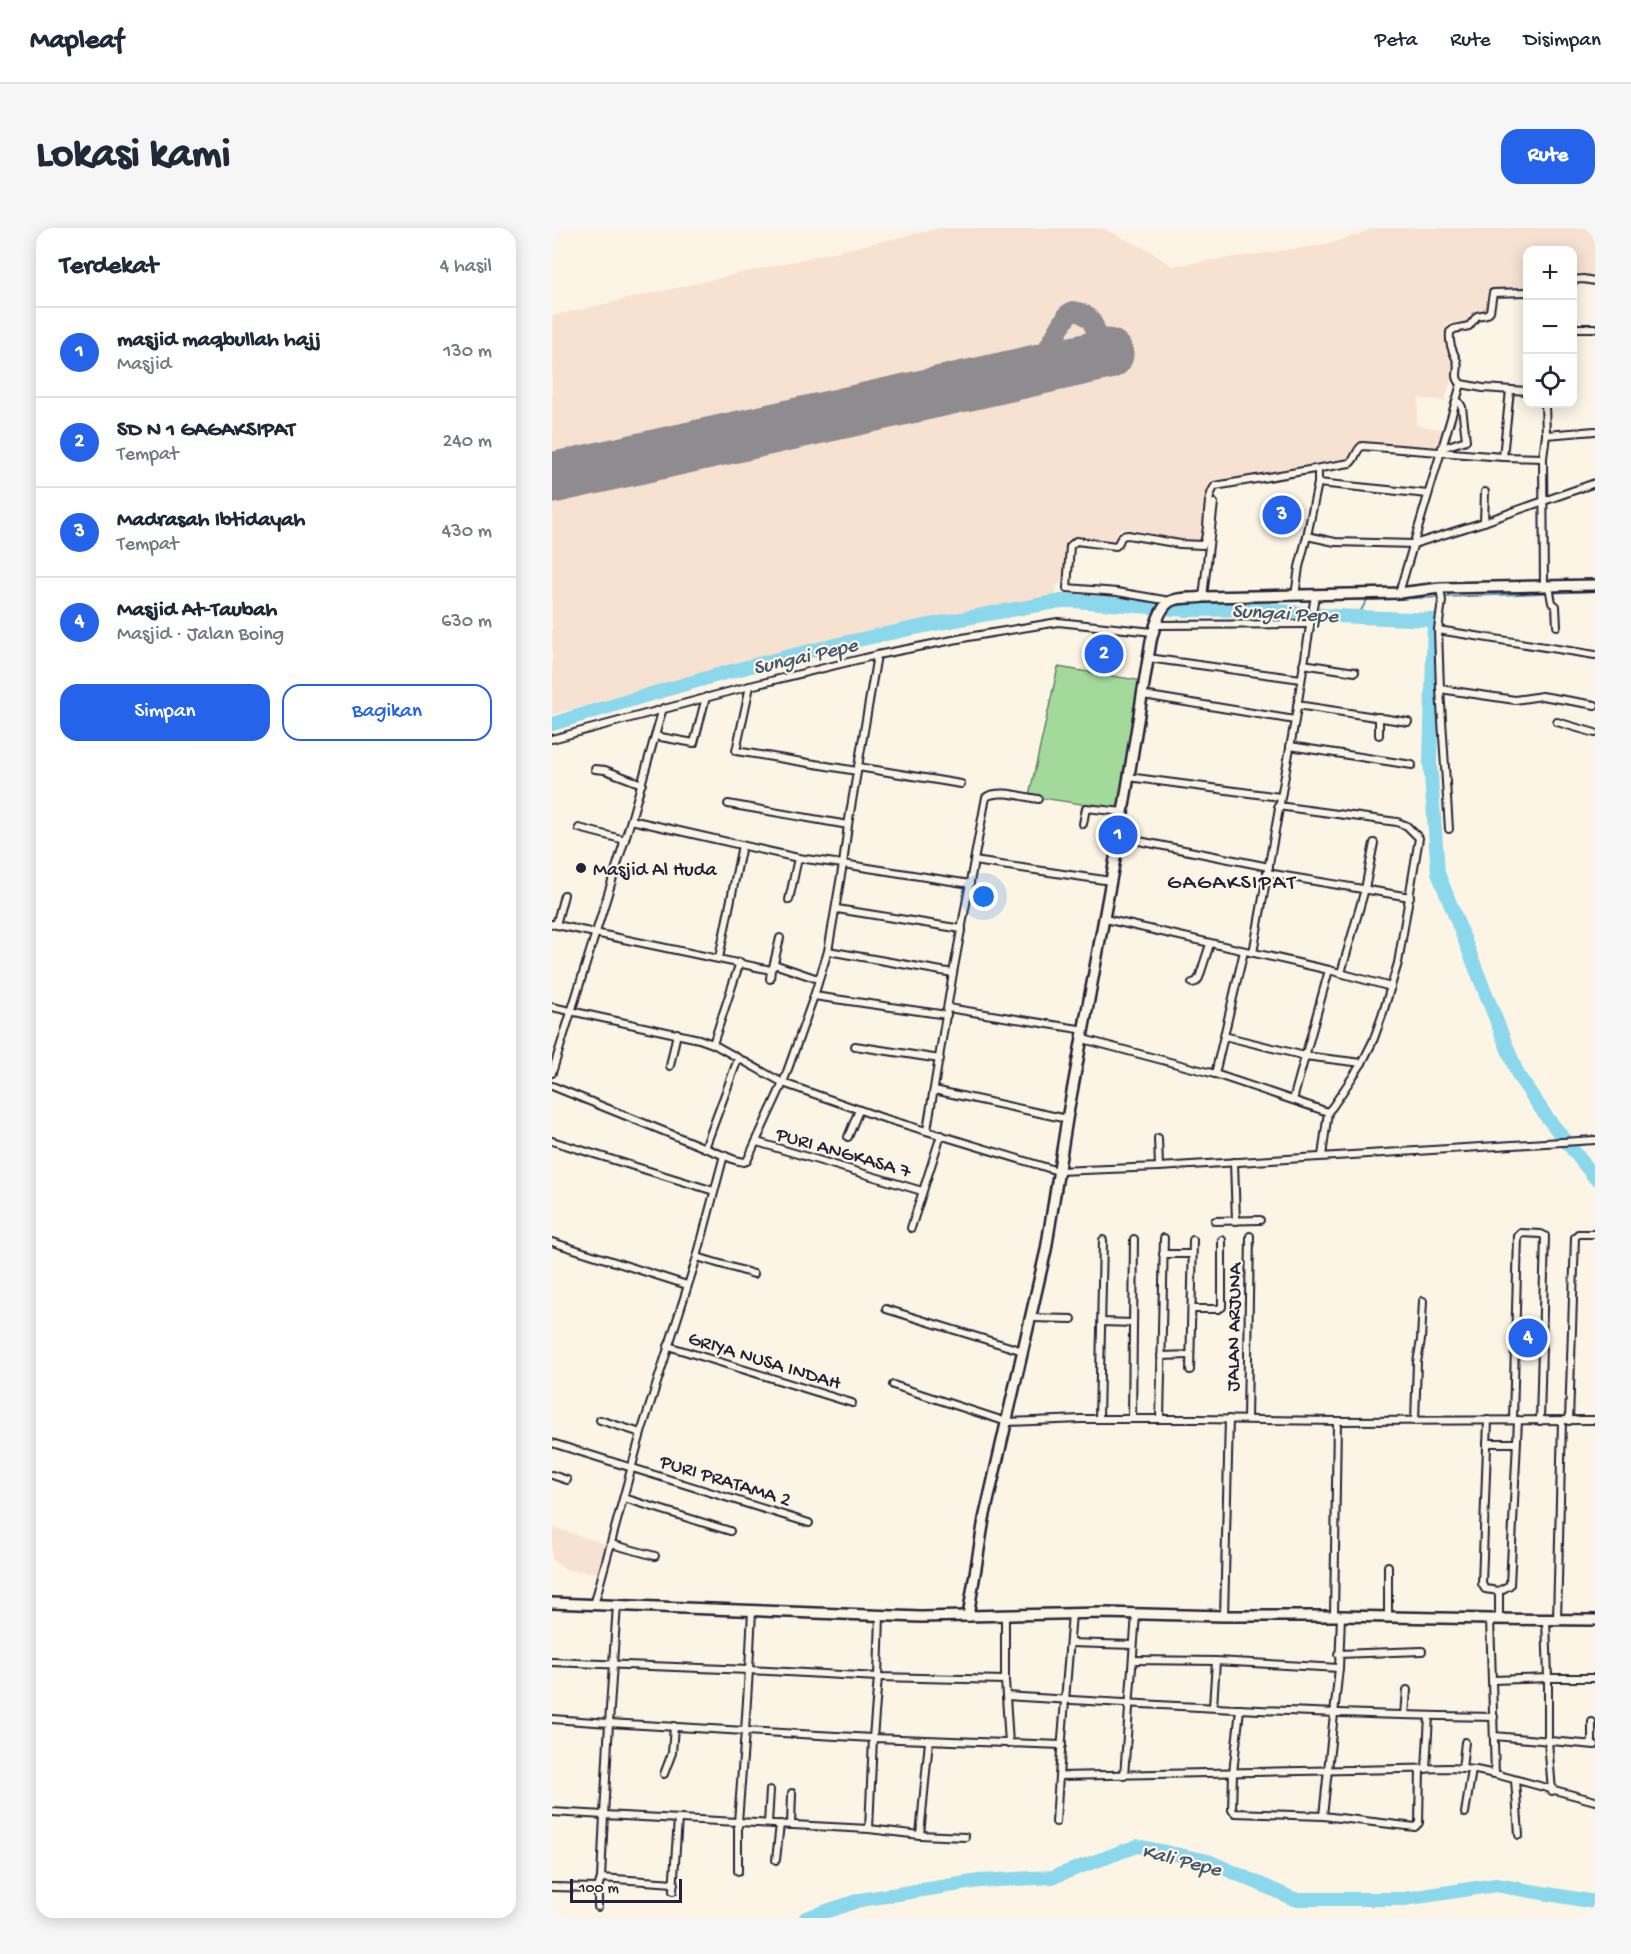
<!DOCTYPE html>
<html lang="id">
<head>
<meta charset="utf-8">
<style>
	body { margin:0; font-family:"Gochi Hand",sans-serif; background:#f6f6f7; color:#1f2937 }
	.controls { position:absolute; right:18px; top:18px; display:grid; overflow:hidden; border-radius:12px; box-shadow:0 3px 15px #0003 }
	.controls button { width:54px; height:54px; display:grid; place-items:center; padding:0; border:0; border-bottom:2px solid #e0e1e3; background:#fff; color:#1f2937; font:30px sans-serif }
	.scale { position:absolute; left:18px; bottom:15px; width:112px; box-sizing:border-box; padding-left:6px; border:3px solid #22223b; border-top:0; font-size:16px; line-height:21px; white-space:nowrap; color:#22223b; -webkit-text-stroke:4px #fcf5e5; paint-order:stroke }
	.you { position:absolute; left:432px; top:669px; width:21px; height:21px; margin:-15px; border:4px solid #fff; border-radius:50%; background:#1a73e8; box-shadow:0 0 0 9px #1a73e833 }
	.badge { display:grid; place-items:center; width:39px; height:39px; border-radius:50%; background:#2563eb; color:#fff; font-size:20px; font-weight:700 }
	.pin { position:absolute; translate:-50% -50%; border:3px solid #fff; box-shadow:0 2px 6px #0006 }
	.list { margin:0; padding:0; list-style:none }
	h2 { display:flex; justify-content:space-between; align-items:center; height:78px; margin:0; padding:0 24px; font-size:26px }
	h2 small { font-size:20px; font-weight:400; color:#747a83 }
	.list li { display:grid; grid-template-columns:39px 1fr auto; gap:18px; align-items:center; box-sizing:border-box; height:90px; padding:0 24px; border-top:2px solid #e0e1e3 }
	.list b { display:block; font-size:22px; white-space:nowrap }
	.list p { margin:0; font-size:20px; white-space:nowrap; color:#747a83 }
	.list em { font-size:20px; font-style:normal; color:#747a83 }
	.actions { display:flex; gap:12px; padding:18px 24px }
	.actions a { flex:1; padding:14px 0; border:2px solid #2563eb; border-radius:18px; text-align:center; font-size:21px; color:#2563eb }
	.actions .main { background:#2563eb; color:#fff }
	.icon { flex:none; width:33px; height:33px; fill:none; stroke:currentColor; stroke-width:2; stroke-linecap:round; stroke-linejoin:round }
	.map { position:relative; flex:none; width:1043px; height:1690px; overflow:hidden; border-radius:18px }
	header { display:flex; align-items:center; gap:36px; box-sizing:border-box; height:84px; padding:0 30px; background:#fff; border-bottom:2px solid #e0e1e3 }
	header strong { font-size:28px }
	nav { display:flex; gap:33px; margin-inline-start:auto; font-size:21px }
	.intro { display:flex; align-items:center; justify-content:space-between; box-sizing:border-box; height:144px; padding:0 36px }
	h1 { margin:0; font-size:42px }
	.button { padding:15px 27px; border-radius:18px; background:#2563eb; color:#fff; font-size:21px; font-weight:700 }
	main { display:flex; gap:36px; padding:0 36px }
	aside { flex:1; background:#fff; border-radius:18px; box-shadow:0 3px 15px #0003 }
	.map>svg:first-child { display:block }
	.built { fill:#f7e1d1 }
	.green { fill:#a4d99c; stroke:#637e6c; stroke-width:1.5 }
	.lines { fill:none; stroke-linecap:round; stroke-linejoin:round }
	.stream { stroke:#618fa5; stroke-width:2 }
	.river { stroke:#8bd7eb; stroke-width:14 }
	.taxiway { stroke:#8f8c90; stroke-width:20 }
	.runway { stroke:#8f8c90; stroke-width:51 }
	.street-casing { stroke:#22223b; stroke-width:10 }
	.secondary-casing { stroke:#22223b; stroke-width:14 }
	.street { stroke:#fcf5e5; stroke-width:6 }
	.secondary { stroke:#fcf5e5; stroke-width:9 }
	.poi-dot { fill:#22223b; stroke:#fcf5e5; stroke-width:2 }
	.labels { text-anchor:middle; stroke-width:4.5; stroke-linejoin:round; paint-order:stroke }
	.poi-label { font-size:20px; fill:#22223b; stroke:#fcf5e5; text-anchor:start }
	.street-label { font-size:20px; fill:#22223b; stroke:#fcf5e5 }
	.water-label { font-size:21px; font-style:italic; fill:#425870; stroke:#fcf5e5 }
	.quarter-label { font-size:22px; letter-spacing:1.5px; fill:#22223b; stroke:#fcf5e5 }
</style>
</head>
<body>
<header>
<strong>Mapleaf</strong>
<nav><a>Peta</a><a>Rute</a><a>Disimpan</a></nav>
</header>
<div class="intro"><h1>Lokasi kami</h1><a class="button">Rute</a></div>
<main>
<aside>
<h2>Terdekat<small>4 hasil</small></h2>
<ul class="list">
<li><span class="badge">1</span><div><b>masjid maqbullah hajj</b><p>Masjid</p></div><em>130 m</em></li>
<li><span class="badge">2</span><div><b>SD N 1 GAGAKSIPAT</b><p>Tempat</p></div><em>240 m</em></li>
<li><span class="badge">3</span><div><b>Madrasah Ibtidayah</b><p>Tempat</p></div><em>430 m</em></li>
<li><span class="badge">4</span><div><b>Masjid At-Taubah</b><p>Masjid · Jalan Boing</p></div><em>630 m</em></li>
</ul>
<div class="actions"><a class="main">Simpan</a><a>Bagikan</a></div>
</aside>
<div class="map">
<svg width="1043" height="1690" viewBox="0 0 1043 1690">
	<rect width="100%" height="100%" fill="#fcf5e5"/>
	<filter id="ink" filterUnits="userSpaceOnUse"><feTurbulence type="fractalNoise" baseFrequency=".0167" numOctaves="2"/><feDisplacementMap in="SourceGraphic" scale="12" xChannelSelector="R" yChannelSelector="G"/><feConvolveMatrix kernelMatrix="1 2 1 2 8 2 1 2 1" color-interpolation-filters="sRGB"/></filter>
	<g filter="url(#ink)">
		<g class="built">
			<path d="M388 0H550L598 23 620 38 778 16 823 0H1043V47L1027 45 1021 47 1020 22H975V60L941 61 937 63 935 67 934 82 918 86 915 94 898 95 894 99 897 127 903 138 893 173 867 170 864 197 893 202 887 221 885 223 806 216 801 220 798 231 791 234 780 232 731 244 657 253 649 310 645 314 569 300 565 303 562 314 517 310 514 313 513 340 508 355 504 360V368L341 397 198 432 0 487V88Z"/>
			<path d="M0 1299 56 1317 49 1345 15 1342 0 1332Z"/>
		</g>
		<path class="green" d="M506 439 591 453 568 582 477 568Z"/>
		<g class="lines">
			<path class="stream" d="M805 389 815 372 1043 363"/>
			<g class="river">
				<path d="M0 496C81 471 163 446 246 426 333 404 422 388 510 373H522L636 382 706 381 784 388 882 392 878 534 886 645 966 847 994 888 1043 950"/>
				<path d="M254 1690 308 1672 427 1653 501 1649 585 1618 656 1633 742 1671H852L944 1657 1043 1674"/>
			</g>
			<path class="taxiway" d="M466 146 485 137 489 132 516 86 521 83C556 87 550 142 514 143 508 143 502 141 496 139"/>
			<path class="runway" d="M0 250 556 126"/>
			<g class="street-casing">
				<g id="street">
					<path d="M1020 52 1031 51 1043 53"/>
					<path d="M1020 100H1043"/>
					<path d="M909 156 931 160 975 163"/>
					<path d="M994 207 1043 203"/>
					<path d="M890 220 914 212 910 179 907 174 904 173"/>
					<path d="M951 229 958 162"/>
					<path d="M766 255 876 266"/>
					<path d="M932 294 933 264"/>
					<path d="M755 308 766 255V242"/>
					<path d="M992 358 991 230 994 207 993 176"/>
					<path d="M997 358 1000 375 1004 378 1005 398"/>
					<path d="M888 360 890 373 886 402 888 461 897 601"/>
					<path d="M847 365 909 156C901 148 908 142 905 133 900 121 897 117 898 104L902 101 917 98 925 88 935 86 938 83 941 65 975 64"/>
					<path d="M743 368 747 339 755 308 783 314 862 316 932 294 1043 255"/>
					<path d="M651 369 662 275"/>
					<path d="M618 373 565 364 515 360 518 318 524 313 564 318C570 313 566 307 576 307L628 316 651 317C659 300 652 272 663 258L798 235C804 231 803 223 810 218L951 229 991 230"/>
					<path d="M604 397 758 396"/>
					<path d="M886 402 1043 427"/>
					<path d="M596 430 749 451"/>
					<path d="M751 436 803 444"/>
					<path d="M198 458 184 523 305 543"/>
					<path d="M888 461 963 472 990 468 1043 477"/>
					<path d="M591 467 743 492"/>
					<path d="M745 477 856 494"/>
					<path d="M1005 494 1043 505"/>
					<path d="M827 507V489"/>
					<path d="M103 508 142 515 154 469"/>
					<path d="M0 511 198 458 325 427 416 409 506 394 601 404"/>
					<path d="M738 518 860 537"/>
					<path d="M306 539 409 556"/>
					<path d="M43 541 53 542 90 556"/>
					<path d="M576 549 728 569"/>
					<path d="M176 576 296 597 325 427"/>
					<path d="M531 596 534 580 571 584"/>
					<path d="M296 597 291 636 418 656"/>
					<path d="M27 600 73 612"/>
					<path d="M567 609 717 639"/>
					<path d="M422 633 434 569C448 561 471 569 486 571"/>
					<path d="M715 645 858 669"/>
					<path d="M237 672 246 630"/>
					<path d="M285 681 410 701"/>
					<path d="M553 691 777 742 839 759"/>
					<path d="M0 696 219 742 218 751"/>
					<path d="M4 697 12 667"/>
					<path d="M276 723 401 745"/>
					<path d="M701 725 743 492 763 367"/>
					<path d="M167 730 190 617"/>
					<path d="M222 736 266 751"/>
					<path d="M221 739 228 710"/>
					<path d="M789 745 813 661 822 615"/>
					<path d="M640 755 644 754 647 750 658 716"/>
					<path d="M262 768 395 787"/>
					<path d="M0 779 147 811 161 816 231 855 328 889 506 943 607 939 1043 912"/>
					<path d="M396 780 533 802"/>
					<path d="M672 808 753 828 810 835"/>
					<path d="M531 811 663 846 776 884 781 878 810 835 821 813 830 788 846 735 867 610 855 598 845 594 726 578"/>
					<path d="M161 816 188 734"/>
					<path d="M303 818 388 831"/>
					<path d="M118 838 125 805"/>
					<path d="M0 845 79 592 111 480"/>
					<path d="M663 846 692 723"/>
					<path d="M0 858 183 932 192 934 195 933 231 855 262 768 276 723 291 636 246 630 79 592"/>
					<path d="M382 862 515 891"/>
					<path d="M741 872 777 742"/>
					<path d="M375 902 401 745 422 633 559 653"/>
					<path d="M296 909 307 882"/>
					<path d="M606 910 607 939"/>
					<path d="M0 913 162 963"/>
					<path d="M205 914 370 963"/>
					<path d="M153 920 186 831"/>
					<path d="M770 928 776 884"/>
					<path d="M682 934 684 993"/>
					<path d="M663 993 708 992"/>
					<path d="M359 1000 389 907"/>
					<path d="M0 1014 135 1057"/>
					<path d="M611 1026H640"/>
					<path d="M145 1029 202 1046"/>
					<path d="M334 1081 471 1123"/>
					<path d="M640 1081H666L670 1079V1012"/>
					<path d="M479 1090 520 1091"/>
					<path d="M550 1094 581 1095"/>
					<path d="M963 1102 990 1103"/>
					<path d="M116 1118 300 1175"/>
					<path d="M609 1128 638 1127"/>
					<path d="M638 1142 641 1012"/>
					<path d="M341 1157 455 1194 529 1191H646L785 1193 1043 1192"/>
					<path d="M547 1191 551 1012"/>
					<path d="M580 1191 582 1011"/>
					<path d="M608 1191 612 1010"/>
					<path d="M695 1191 698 1008"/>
					<path d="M48 1192 89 1205"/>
					<path d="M936 1192 930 1356 933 1361 947 1363"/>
					<path d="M961 1192 966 1008 969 1005 989 1006 993 1008 988 1193"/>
					<path d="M863 1193 865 1134 869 1112 871 1073"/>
					<path d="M1017 1193 1023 1009 1026 1006H1043"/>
					<path d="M0 1215 257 1295"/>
					<path d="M935 1215H964"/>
					<path d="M0 1247 15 1252"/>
					<path d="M72 1270 178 1303"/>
					<path d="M59 1316 103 1328"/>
					<path d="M836 1338V1388"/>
					<path d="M42 1377 89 1205 145 1029 172 927"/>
					<path d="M65 1377 57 1495 193 1503 186 1594V1643"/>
					<path d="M328 1388 326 1449 453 1452 454 1468C617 1478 779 1487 942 1489"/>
					<path d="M672 1388 677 1191"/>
					<path d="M782 1388 785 1193"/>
					<path d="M938 1391 943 1546"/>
					<path d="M947 1391V1363L958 1357 966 1192"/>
					<path d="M1005 1392 1010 1193"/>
					<path d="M518 1415 581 1417"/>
					<path d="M786 1426 870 1423"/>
					<path d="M581 1432 664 1433 787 1440"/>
					<path d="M0 1434 197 1442 200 1383"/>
					<path d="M197 1442 326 1449 321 1510 193 1503Z"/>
					<path d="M453 1452V1387"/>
					<path d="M942 1452 996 1450 994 1392"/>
					<path d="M454 1468 457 1516"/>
					<path d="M661 1479 664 1433"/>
					<path d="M688 1481 681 1545 680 1582 683 1585 771 1588 863 1599 867 1595 868 1541"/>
					<path d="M853 1487 855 1462"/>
					<path d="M0 1491 57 1495 52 1587 0 1584"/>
					<path d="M1040 1494V1516"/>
					<path d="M942 1508 1043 1517"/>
					<path d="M874 1541 877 1488"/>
					<path d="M910 1541 913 1514"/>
					<path d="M112 1546 120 1525 122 1498"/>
					<path d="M507 1548 520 1385"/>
					<path d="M572 1548 584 1386"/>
					<path d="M963 1552 967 1607"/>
					<path d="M1000 1563 996 1513V1450H1043"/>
					<path d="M913 1585 920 1542"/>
					<path d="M771 1588 787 1440 789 1388"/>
					<path d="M504 1594 507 1548 898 1540 924 1542 943 1546 1043 1573"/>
					<path d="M216 1595 218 1562"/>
					<path d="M239 1597 240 1565"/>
					<path d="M317 1601 368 1607 413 1609"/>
					<path d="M368 1607 377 1513"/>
					<path d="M224 1632 228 1596"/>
					<path d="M49 1650 122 1655"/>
					<path d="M0 1659 46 1660"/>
					<path d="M121 1663 126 1591"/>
					<path d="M46 1679V1660L49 1650 52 1587 317 1601 321 1510 510 1517"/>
				</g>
			</g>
			<g class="secondary-casing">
				<g id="secondary">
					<path d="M0 1375 369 1389 552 1385 672 1388H789L938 1391 1043 1392"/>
					<path d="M416 1388 432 1291 494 1022 515 891 567 609 599 413C602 401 608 375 622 372 631 369 642 371 651 369L847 365 888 360 1043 357"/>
				</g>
			</g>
			<use href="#street" class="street"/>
			<use href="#secondary" class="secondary"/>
		</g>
	</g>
	<circle class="poi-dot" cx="29" cy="640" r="6"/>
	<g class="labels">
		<g class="poi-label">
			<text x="41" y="647">Masjid Al Huda</text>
		</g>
		<g class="street-label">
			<text transform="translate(292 923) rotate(16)" y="7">PURI ANGKASA 7</text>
			<text transform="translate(680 1099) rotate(-89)" y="7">JALAN ARJUNA</text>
			<text transform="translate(213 1131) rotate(17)" y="7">GRIYA NUSA INDAH</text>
			<text transform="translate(174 1251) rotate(17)" y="7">PURI PRATAMA 2</text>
		</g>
		<g class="water-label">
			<text transform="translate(733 384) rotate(3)" y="7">Sungai Pepe</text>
			<text transform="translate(253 427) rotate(-13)" y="7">Sungai Pepe</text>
			<text transform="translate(630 1631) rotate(14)" y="7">Kali Pepe</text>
		</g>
		<g class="quarter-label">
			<text x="680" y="660">GAGAKSIPAT</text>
		</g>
	</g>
</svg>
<div class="controls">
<button>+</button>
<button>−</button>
<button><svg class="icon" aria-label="locate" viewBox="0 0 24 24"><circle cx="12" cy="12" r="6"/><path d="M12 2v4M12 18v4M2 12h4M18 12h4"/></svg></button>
</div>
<div class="scale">100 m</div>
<div class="you"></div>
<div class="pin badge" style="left:566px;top:607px">1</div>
<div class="pin badge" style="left:552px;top:426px">2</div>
<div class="pin badge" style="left:730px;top:287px">3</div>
<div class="pin badge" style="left:976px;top:1110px">4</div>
</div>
</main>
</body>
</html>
